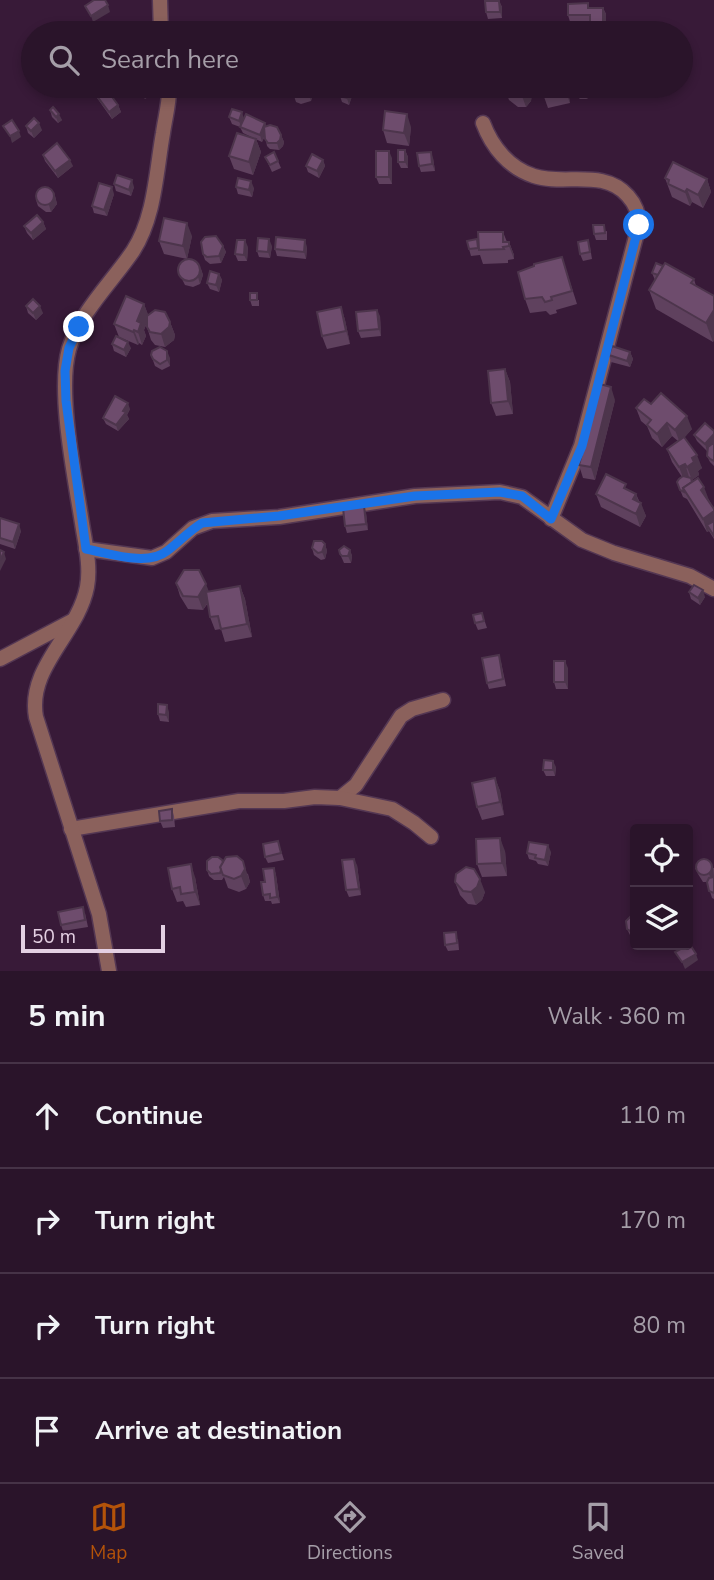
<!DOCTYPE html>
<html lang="en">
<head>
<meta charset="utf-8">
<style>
	body { margin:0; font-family:"Nunito Sans",sans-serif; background:#362136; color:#f1f3f6 }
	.controls { position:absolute; right:21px; bottom:21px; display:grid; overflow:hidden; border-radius:7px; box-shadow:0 4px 10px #0003 }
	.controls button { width:63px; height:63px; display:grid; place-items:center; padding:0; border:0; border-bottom:2px solid #463347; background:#2a142a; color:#f1f3f6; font:35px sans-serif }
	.scale { position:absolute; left:21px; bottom:18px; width:144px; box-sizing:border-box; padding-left:7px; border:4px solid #e4d0e3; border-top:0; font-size:19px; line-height:24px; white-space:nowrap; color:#e4d0e3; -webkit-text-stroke:5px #381a38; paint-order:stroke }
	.stop { position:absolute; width:21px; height:21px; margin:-16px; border:5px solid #1a73e8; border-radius:50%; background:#fff }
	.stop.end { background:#1a73e8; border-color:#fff; box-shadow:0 2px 7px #0008 }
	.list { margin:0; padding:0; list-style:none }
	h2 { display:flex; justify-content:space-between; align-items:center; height:91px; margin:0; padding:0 28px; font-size:30px }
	h2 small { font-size:23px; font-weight:400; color:#a59ea8 }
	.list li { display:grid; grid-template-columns:46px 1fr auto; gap:21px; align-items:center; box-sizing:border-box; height:105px; padding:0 28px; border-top:2px solid #463347 }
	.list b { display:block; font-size:26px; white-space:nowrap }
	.list em { font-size:23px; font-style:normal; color:#a59ea8 }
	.icon { flex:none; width:38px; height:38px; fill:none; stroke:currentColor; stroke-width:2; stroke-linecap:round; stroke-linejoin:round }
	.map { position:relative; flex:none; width:714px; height:971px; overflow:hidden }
	.search { position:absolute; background:#2a142a; box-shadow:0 4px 10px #0003; left:21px; right:21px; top:21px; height:77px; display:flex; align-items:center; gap:18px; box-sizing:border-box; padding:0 24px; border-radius:38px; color:#a59ea8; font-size:26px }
	.sheet { height:511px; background:#2a142a }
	nav { display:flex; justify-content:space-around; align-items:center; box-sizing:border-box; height:98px; border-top:2px solid #463347; background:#2a142a; font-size:19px; color:#a59ea8 }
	nav a { display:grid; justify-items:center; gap:4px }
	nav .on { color:#b45309 }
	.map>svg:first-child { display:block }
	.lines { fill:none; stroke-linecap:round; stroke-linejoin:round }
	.street-casing { stroke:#543753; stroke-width:17 }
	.street { stroke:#8b615c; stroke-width:14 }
	.wall { fill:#5f415e }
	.shaded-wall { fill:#4d354c }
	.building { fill:#6e4c6d; stroke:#4d354c; stroke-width:2 }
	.route { stroke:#1a73e8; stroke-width:9 }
</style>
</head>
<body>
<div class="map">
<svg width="714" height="971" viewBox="0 0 714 971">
	<rect width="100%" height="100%" fill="#381a38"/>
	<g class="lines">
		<g class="street-casing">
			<g id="street">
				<path d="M160 0 161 33"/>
				<path d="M483 123C492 147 509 168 534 176 564 186 604 168 628 196 636 205 639 213 639 225L581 446 551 519"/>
				<path d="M86 549 152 558 166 552 193 528 212 521 279 517 415 496 500 492 522 497 582 540 614 553 690 576 714 589"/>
				<path d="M0 659 72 621"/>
				<path d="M340 798 356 785 401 716 412 709 443 700"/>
				<path d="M71 829 239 801H284L315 797 340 798 392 809 414 823 431 837"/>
				<path d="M109 971 99 914 36 717C27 667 78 634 87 587 91 566 85 543 82 523 75 478 57 392 69 349 80 312 112 282 133 251 155 217 156 172 163 133 165 118 170 101 169 86"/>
			</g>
		</g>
		<use href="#street" class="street"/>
	</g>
	<g class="wall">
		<path d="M499 1 502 7V18L488 19 486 12Z"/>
		<path d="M590 8H603L606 14V30H592L590 21 570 22 568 15Z"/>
		<path d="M136 86H155L157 91 145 99Z"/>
		<path d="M247 86H312L314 90 311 101 301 104 296 102 291 87 289 92 279 90 277 97 248 88Z"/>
		<path d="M567 86 570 103 548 108 543 94Z"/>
		<path d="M571 86H593L594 91 587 99H580L574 94Z"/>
		<path d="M316 87H330L326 97 318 94Z"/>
		<path d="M504 87 532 93 531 101 526 107H518L509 100Z"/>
		<path d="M94 92 118 105 121 112 112 119 97 98Z"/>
		<path d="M340 96H352L349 105 342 102Z"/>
		<path d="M50 110 62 120 58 123 52 117Z"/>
		<path d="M229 117 244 118 265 123 266 127 281 135 284 142 283 146 279 150 270 149 267 146 265 136 262 142 243 133 240 127 232 124Z"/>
		<path d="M26 126 42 130 34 138 28 133Z"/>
		<path d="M411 127 409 146 387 143 383 130Z"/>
		<path d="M256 139 261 152 253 175 234 169 229 156Z"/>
		<path d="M405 150 408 157V168H401L398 162Z"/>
		<path d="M43 155 73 166 58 178 45 161Z"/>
		<path d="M265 157 278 161 281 168 272 172Z"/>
		<path d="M392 158V184H379L376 177Z"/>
		<path d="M433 158 435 171 421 172 419 166Z"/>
		<path d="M323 160 325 166 319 178 308 172 306 166Z"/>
		<path d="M665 178 707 179 711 192 703 208 692 202 690 206 672 197Z"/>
		<path d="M114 184 134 187 131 196 116 191Z"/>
		<path d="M236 187 254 188 252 197 238 194Z"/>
		<path d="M54 192 57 204 51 212H46L38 206 36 200Z"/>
		<path d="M114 194 107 216 94 213 92 206Z"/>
		<path d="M43 222 46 229 33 240 27 233 24 226Z"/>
		<path d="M607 231V240H596L594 234Z"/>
		<path d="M503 232 507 242H509L514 255V259L508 260V263L483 264 480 255 471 256 469 249Z"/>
		<path d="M192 236 187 259 201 269 203 275 200 284 193 287 185 285 178 271 187 259 164 254 159 241Z"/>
		<path d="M223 246 226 252 221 263 210 264 205 260 203 254Z"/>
		<path d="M272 246 270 258 259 257 257 251Z"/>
		<path d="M248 247 247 261H238L235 254Z"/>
		<path d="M307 247 306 259 277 256 275 249Z"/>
		<path d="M590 247 592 259 583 261 580 254Z"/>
		<path d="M562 257 577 304 556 310 557 313 550 315 546 311 530 313 525 299Z"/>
		<path d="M652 273 694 279 696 286 714 296 713 342 656 309 649 290 655 280Z"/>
		<path d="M219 274 222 280 219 292 210 289 207 283Z"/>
		<path d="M250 300H259V306H252Z"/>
		<path d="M144 304 148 315 170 322 175 335 174 340 165 347 155 345 151 340 147 327V323L144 330 146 336 142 345 139 343 138 345 119 337 114 324Z"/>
		<path d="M26 306 43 313 36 320 28 313Z"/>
		<path d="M341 307 345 320 350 344 327 349 322 336Z"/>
		<path d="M380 316 381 336 361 338 358 331Z"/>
		<path d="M112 344 131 348 126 357 114 351Z"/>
		<path d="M630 352 633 359 630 367 611 362 609 355Z"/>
		<path d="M151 355 170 358V366L162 370 155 366Z"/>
		<path d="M505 369 510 382 513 414 496 416 491 403Z"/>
		<path d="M615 400 595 480 583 478 579 465Z"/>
		<path d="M651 404 692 429 684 437 702 468 698 471 699 475 692 480 709 500 714 509V539L709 531 707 532 687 499 683 497 677 482 682 477 672 462 667 449 678 441 672 436 662 447 652 438 647 426 641 421 636 408Z"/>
		<path d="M130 409 127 415 129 419 118 431 106 424 103 418Z"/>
		<path d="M714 431V466L710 462 707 456 708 450 707 451 697 441 694 435Z"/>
		<path d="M627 489 636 494 646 516 640 527 601 507 596 494Z"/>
		<path d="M366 513 368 530 347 533 345 526Z"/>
		<path d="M0 518 21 531 15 549 0 544Z"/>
		<path d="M325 544 327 551 325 559 321 560 314 555 312 548Z"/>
		<path d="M350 550 352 556 351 563H344L340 554Z"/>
		<path d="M176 583 209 592 240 586 245 599 252 637 225 642 221 629 215 630 210 617 208 603 203 610 188 609 180 596Z"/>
		<path d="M689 592 705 597 700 605 691 599Z"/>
		<path d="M482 613 487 628 478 630 475 623Z"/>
		<path d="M501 662 506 686 489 689 487 683Z"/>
		<path d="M568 668V689H556L554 682Z"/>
		<path d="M169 712V722L160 721 158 714Z"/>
		<path d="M556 767 555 776H546L543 770Z"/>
		<path d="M495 778 500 791 504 815 482 820 477 807Z"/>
		<path d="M172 809 174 816 175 827 163 828 160 821Z"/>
		<path d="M278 841 284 860 268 863 265 857Z"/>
		<path d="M505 851 507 876 482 877 477 864Z"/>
		<path d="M551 852 548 866 538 864 536 861 529 859 527 853Z"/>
		<path d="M223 862 248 874 250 882 246 889 239 892 228 888 224 877 222 880H214L209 876 207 870Z"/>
		<path d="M357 865 361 895 349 897 346 890Z"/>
		<path d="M274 868 276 875 280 903 272 904 271 901H265L263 895 265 882Z"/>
		<path d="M695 868H714V899L712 898 707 882H703L698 874Z"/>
		<path d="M195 877 200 905 186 907 183 901 177 902 172 889Z"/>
		<path d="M455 882 485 892 482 900 476 905 468 904 460 895Z"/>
		<path d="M85 913 88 927 63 931 61 925Z"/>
		<path d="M635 915V939H634L630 935 627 929Z"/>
		<path d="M458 939 459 950 448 951 445 945Z"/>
	</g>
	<g class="shaded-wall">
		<path d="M499 1 502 7V18L500 12Z"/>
		<path d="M108 5 110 12 93 22 91 16Z"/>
		<path d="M603 8 606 14V30L603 23Z"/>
		<path d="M140 86H155L157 91 145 99Z"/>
		<path d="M273 86H278L279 90 277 97Z"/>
		<path d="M311 86H312L314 90 311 101 309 94Z"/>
		<path d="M325 86H329L330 87 326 97 324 90Z"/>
		<path d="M527 86H529L532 93 531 101 526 107 521 93Z"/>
		<path d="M564 86H567L570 103 565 90Z"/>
		<path d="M590 86H593L594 91 587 99 584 92Z"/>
		<path d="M350 89 352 96 349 105 347 98Z"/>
		<path d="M118 105 121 112 112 119 109 112Z"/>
		<path d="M242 112 244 119 241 127 239 121Z"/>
		<path d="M59 114 62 120 58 123 56 117Z"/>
		<path d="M407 114 411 127 409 146 404 133Z"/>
		<path d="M39 123 42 130 34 138 31 131Z"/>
		<path d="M265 123 267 129 262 142 260 135Z"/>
		<path d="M19 131 21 137 12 143 10 136Z"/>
		<path d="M281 135 284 142 283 146 279 150 277 143Z"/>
		<path d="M256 139 261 152 253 175 249 162Z"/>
		<path d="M405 150 408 157V168L405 162Z"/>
		<path d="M389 151 392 158V184L389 177Z"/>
		<path d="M431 152 433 158 435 171 432 164Z"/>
		<path d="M70 160 73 166 58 178 55 171Z"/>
		<path d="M323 160 325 166 319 178 317 171Z"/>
		<path d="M707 179 711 192 703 208 698 195Z"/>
		<path d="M132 180 134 187 131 196 129 190Z"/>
		<path d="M251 181 254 188 252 197 249 190Z"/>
		<path d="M112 187 114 194 107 216 104 210Z"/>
		<path d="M687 189 692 202 690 206 685 192Z"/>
		<path d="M54 192 57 204 51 212 49 205Z"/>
		<path d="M43 222 46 229 33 240 31 233Z"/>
		<path d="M187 223 192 236 187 259 183 246Z"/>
		<path d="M269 239 272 246 270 258 268 252Z"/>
		<path d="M245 240 248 247 247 261 244 255Z"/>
		<path d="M305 240 307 247 306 259 304 252Z"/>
		<path d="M509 242 514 255V259L509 246Z"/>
		<path d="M223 246 226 252 221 263 219 256Z"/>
		<path d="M201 269 203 275 200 284 198 277Z"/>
		<path d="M219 274 222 280 219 292 216 285Z"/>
		<path d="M144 304 149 317 144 330 146 336 142 345 138 332 137 321Z"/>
		<path d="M40 306 43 313 36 320 33 313Z"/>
		<path d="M341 307 345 320 350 344 346 331Z"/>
		<path d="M377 310 380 316 381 336 379 329Z"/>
		<path d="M714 310V341L713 342 706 323Z"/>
		<path d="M170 322 175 335 174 340 165 347 161 334Z"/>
		<path d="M134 330 139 343 138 345 133 332Z"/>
		<path d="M128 342 131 348 126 357 124 350Z"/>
		<path d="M167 351 170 358V366L167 360Z"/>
		<path d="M630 352 633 359 630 367 627 361Z"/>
		<path d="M505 369 510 382 513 414 508 401Z"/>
		<path d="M611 387 615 400 595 480 591 467Z"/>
		<path d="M128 403 130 409 127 415 129 419 118 431 116 425Z"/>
		<path d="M687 416 692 429 680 443 675 430Z"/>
		<path d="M667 423 672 436 662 447 657 434Z"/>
		<path d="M714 434V444L707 451 705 444Z"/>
		<path d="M697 455 702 468 698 471 699 475 692 480 687 467 692 458Z"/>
		<path d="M685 464 689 477 684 480 679 467Z"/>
		<path d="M704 487 709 500 706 503 701 490Z"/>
		<path d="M636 494 640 506 641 503 646 516 640 527 636 514 633 499Z"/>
		<path d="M364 506 366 513 368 530 366 524Z"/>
		<path d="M714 511V527L707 525 709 531 707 532 703 519Z"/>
		<path d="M19 524 21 531 15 549 13 542Z"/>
		<path d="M325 544 327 551 325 559 322 552Z"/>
		<path d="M350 550 352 556 351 563 348 556Z"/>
		<path d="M4 552 6 559 0 571V560Z"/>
		<path d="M206 584 211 597 203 610 198 597Z"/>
		<path d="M240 586 245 599 252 637 247 624Z"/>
		<path d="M703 590 705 597 700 605 698 598Z"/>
		<path d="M565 661 568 668V689L565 682Z"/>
		<path d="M167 705 169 712V722L166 715Z"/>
		<path d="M553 761 556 767 555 776 553 770Z"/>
		<path d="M495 778 500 791 504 815 500 802Z"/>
		<path d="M500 838 505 851 507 876 502 863Z"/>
		<path d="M548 845 551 852 548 866 545 860Z"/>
		<path d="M354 859 357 865 361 895 359 889Z"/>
		<path d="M243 861 250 882 246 889 241 876Z"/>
		<path d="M191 864 195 877 200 905 195 892Z"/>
		<path d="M713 866 714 876 712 881 709 874Z"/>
		<path d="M274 868 276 875 280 903 277 897Z"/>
		<path d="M480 879 485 892 482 900 476 905 471 892Z"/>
		<path d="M696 954 698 960 685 969 682 962Z"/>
	</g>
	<g class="building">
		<path d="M94 0H105L108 5 91 16 85 6Z"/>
		<path d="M485 1H499L500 12H486Z"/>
		<path d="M588 3V8H603V23H590V15H568V4Z"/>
		<path d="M102 86H104L118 105 109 112 94 92Z"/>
		<path d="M290 86H311L309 94 298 97 293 95Z"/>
		<path d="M316 86H325L324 90 316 87Z"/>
		<path d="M505 86H527L526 88 521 93 513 94 504 87Z"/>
		<path d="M541 86H564L565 90 543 94Z"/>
		<path d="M571 86H590L584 92H577L571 88Z"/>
		<path d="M343 87 350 89 347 98 340 96Z"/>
		<path d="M53 107 59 114 56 117 50 110Z"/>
		<path d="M232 109 242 112 239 121 229 117Z"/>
		<path d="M385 111 407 114 404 133 383 130Z"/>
		<path d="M246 114 265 123 260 135 240 127Z"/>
		<path d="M34 118 39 123 31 131 26 126Z"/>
		<path d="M12 120 19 131 10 136 3 126Z"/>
		<path d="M270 125 277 127 281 135 280 140 277 143H268L265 139 264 127Z"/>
		<path d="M237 133 256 139 249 162 229 156Z"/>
		<path d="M57 143 70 160 55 171 43 155Z"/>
		<rect x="398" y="150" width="7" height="12"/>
		<rect x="376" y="151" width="13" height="26"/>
		<path d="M274 152 278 161 270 165 265 157Z"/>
		<path d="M431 152 432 164 419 166 417 153Z"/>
		<path d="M312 154 323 160 317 171 306 166Z"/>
		<path d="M673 162 707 179 698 195 687 189 685 192 668 184 669 180 665 178Z"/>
		<path d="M117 175 132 180 129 190 114 184Z"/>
		<path d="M238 178 251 181 249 190 236 187Z"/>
		<path d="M99 183 112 187 104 210 92 206Z"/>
		<circle cx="45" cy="196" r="9"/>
		<path d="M37 215 43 222 31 233 24 226Z"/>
		<path d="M164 218 187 223 183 246 159 241Z"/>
		<path d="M593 225H604L605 233 594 234Z"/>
		<path d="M478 232H503V242H509V246L503 247 504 249 479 250Z"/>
		<path d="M216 236 223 246 219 256 207 257 203 254 201 242 205 237Z"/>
		<path d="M276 237 305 240 304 252 275 249Z"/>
		<path d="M258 238 269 239 268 252 257 251Z"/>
		<path d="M477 239 478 248 469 249 467 241Z"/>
		<path d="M237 240H245L244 255 235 254Z"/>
		<path d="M588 240 590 252 580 254 578 242Z"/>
		<path d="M562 257 572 291 551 297 552 300 545 302 542 297 525 299 518 272 534 266V264Z"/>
		<circle cx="189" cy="270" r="11"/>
		<path d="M656 263 663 266 658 275 652 273Z"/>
		<path d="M665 263 694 279 691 283 714 296V310L706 323 649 290Z"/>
		<path d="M210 271 219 274 216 285 207 283Z"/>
		<rect x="250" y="293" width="7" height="7"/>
		<path d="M126 296 144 304 137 321 141 323 138 332 134 330 133 332 114 324Z"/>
		<path d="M33 299 40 306 33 313 26 306Z"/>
		<path d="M341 307 346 331 322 336 317 312Z"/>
		<path d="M155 310 165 312 170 322 169 327 161 334 150 332 147 327V316Z"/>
		<path d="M377 310 379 329 358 331 356 312Z"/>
		<path d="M116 336 128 342 124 350 112 344Z"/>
		<path d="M612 346 630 352 627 361 609 355Z"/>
		<path d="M160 347 167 351V360L160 364 153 359 151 355 152 351Z"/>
		<path d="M505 369 508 401 491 403 488 371Z"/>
		<path d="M596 383 611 387 591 467 579 465 589 428Z"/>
		<path d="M661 393 687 416 675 430 667 423 657 434 647 425 651 420 636 408 644 399 651 404Z"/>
		<path d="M115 396 128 403 123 411 126 412 116 425 103 418Z"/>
		<path d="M705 423 714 431V434L705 444 694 435Z"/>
		<path d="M684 437 697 455 692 458 694 462 687 467 685 464 679 467 667 449Z"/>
		<path d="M712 444H714V461L710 459 707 456 708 447Z"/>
		<path d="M606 474 626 484 624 488 636 494 633 499 641 503 636 514 596 494Z"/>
		<path d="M683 476 691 478 692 482 683 488 684 492 680 490 677 482 679 479Z"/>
		<path d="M698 478 704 487 701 490 714 509V511L703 519 683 488Z"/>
		<path d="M364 506 366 524 345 526 343 508Z"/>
		<path d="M0 518 19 524 13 542 0 538Z"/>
		<path d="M714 521V536L707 525Z"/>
		<path d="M314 541H322L325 544 322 552 318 553 312 548Z"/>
		<path d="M344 546 350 550 348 556H342L340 554 339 550Z"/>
		<path d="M0 550 4 552 0 560Z"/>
		<path d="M184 570H199L206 584 198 597 183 596 176 583Z"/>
		<path d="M694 585 703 590 698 598 689 592Z"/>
		<path d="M240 586 247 624 221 629 218 616 210 617 206 592Z"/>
		<path d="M482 613 484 621 475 623 473 615Z"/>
		<path d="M499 655 503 679 487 683 482 658Z"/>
		<rect x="554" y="661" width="11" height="21"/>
		<path d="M158 704 167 705 166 715 158 714Z"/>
		<path d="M544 760 553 761V770H543Z"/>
		<path d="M495 778 500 802 477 807 472 783Z"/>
		<path d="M172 809V820L160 821 159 811Z"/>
		<path d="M500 838 502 863 477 864 476 839Z"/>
		<path d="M278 841 281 853 265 857 263 844Z"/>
		<path d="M529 842 548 845 545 860 535 858 536 855 527 853Z"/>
		<path d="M237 856 243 861 245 869 241 876 234 879 223 875 220 867 226 857Z"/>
		<path d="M212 857H218L222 860 223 862 220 867 221 870 220 873 211 874 207 870V861Z"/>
		<circle cx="704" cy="867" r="8"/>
		<path d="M354 859 359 889 346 890 342 860Z"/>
		<path d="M191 864 195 892 181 894 180 887 172 889 168 868Z"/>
		<path d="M466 867 474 869 480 879 477 887 471 892 463 891 455 882 456 874Z"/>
		<path d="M274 868 277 897 270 898V894L263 895 261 882H265L263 869Z"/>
		<path d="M714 877V893L709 891 707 882 709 878Z"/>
		<path d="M83 907 85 920 61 925 58 912Z"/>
		<path d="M632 915H635V932H632L627 929 626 921Z"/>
		<path d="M456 932 457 943 445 945 444 933Z"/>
		<path d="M689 943 696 954 682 962 675 952 688 945Z"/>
	</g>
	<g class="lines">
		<path class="route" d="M79 327 69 348 65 371 66 401 86 549C109 553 147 567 167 551 179 542 189 531 202 523L279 516 415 496 500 492 522 496 551 519 582 446 639 225"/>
	</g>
</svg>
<div class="controls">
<button><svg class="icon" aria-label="locate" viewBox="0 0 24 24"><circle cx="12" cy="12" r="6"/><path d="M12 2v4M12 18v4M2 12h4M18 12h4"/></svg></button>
<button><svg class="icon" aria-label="layers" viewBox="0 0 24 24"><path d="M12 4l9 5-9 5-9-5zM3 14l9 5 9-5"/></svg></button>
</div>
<div class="scale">50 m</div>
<div class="stop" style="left:639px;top:225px"></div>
<div class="stop end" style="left:79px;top:327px"></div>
<div class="search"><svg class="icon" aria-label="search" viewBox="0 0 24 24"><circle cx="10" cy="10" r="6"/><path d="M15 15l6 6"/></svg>Search here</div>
</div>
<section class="sheet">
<h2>5 min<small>Walk · 360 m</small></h2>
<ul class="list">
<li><svg class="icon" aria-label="ahead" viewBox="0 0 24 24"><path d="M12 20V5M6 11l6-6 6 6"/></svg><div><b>Continue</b></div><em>110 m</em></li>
<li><svg class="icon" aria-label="right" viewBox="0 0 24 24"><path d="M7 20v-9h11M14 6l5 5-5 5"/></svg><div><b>Turn right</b></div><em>170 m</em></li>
<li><svg class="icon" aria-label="right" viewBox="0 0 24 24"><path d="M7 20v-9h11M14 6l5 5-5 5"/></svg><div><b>Turn right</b></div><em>80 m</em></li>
<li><svg class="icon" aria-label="arrive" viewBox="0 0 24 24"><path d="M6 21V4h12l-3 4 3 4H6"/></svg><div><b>Arrive at destination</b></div></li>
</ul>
</section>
<nav>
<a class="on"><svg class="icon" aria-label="map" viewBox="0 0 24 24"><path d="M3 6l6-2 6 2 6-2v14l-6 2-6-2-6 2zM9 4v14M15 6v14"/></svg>Map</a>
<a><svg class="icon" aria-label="directions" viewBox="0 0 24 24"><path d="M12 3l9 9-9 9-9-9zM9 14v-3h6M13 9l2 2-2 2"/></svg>Directions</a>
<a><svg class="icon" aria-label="saved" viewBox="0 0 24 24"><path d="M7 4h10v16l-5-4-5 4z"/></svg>Saved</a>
</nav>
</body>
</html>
